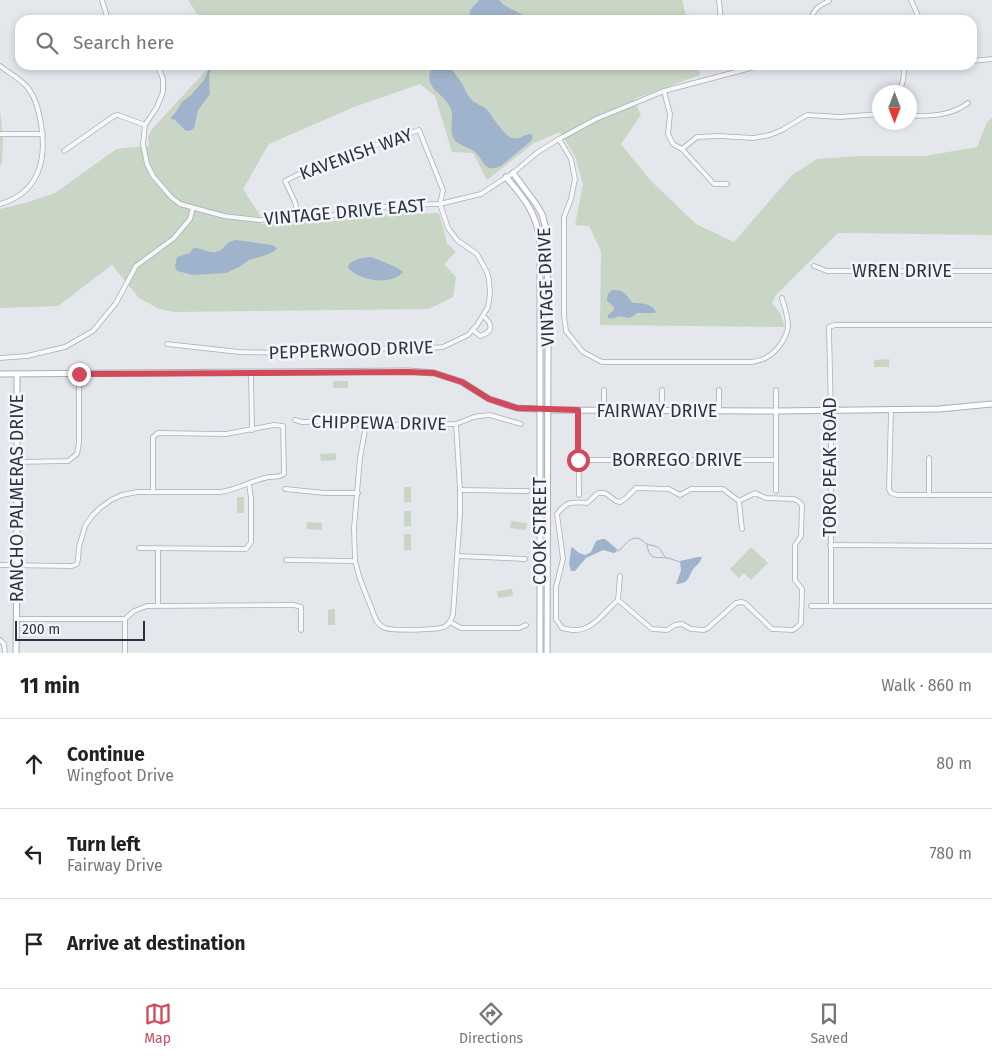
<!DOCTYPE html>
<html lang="en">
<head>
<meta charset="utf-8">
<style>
	body { margin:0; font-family:"Fira Sans",sans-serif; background:#f2f2f2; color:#222 }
	.compass { position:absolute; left:872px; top:85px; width:45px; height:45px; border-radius:50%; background:#fff; box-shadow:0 2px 8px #0003; rotate:180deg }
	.scale { position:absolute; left:15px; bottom:12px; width:130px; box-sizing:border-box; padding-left:5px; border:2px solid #2b3445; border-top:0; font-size:14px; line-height:18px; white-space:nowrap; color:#2b3445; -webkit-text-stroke:4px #f4f6f9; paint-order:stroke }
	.stop { position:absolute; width:15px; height:15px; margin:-11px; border:4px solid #d1495b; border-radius:50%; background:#fff }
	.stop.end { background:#d1495b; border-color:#fff; box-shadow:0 1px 5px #0008 }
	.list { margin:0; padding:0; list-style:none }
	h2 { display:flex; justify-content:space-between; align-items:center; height:65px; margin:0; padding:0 20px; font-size:21px }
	h2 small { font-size:16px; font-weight:400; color:#767676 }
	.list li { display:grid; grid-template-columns:32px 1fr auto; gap:15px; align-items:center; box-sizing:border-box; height:90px; padding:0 20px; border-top:1px solid #e0e0e0 }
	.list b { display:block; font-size:19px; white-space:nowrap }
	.list p { margin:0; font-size:16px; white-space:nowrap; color:#767676 }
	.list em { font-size:16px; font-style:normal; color:#767676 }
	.icon { flex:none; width:28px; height:28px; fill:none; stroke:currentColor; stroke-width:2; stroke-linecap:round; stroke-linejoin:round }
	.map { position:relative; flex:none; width:992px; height:653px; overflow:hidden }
	.search { position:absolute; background:#fff; box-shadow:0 2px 8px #0003; left:15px; right:15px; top:15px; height:55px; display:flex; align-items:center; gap:12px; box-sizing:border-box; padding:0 18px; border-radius:15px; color:#767676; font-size:19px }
	.sheet { height:335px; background:#fff }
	nav { display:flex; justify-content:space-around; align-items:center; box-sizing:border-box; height:70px; border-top:1px solid #e0e0e0; background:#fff; font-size:14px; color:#767676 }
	nav a { display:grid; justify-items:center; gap:2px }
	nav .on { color:#d1495b }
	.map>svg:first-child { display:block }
	.green { fill:#c9d6c5 }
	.water { fill:#9fb4cc }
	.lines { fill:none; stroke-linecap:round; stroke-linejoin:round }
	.stream { stroke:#9fb4cc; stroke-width:1 }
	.street-casing { stroke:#a9aeb7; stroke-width:5.5 }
	.secondary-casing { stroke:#a9aeb7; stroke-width:7 }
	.street { stroke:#f7f8fa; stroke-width:4 }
	.secondary { stroke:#fff; stroke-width:5 }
	.route { stroke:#d1495b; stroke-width:6 }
	.labels { text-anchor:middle; stroke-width:5; stroke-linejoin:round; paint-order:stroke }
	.street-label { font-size:18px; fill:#2b3445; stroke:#f4f6f9 }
</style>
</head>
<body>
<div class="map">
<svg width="992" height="653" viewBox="0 0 992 653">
	<rect width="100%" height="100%" fill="#e4e7ec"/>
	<g class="green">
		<path d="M188 0H682L687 20H201Z"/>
		<path d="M211 65H698L700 75 634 99 641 115 621 144 651 181 696 224 734 242 792 175 817 159 859 156H925L977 147 987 122 992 118V235L838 233 776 295 772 303 780 313 785 327 600 325 601 251 589 226 575 225 583 184 575 156 560 132 534 143 487 180 473 153 452 152 435 96 420 84 354 107 269 144 243 189 259 214 261 224H279L332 221 377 215 439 213 447 243 456 252 444 264 456 277 453 297 429 309 175 312 159 309 139 298 112 265 58 306 0 308V209L25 203 55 193 115 150 122 148 149 146 148 137 153 128Z"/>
		<path d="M0 111 3 138 2 163 0 166Z"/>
		<path d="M889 359V367H874V360Z"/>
		<rect x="333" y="381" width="15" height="7"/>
		<path d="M336 453V460L321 461 320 454Z"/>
		<rect x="404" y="487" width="7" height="15"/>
		<path d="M244 497V513H237V497Z"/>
		<rect x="404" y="511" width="7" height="15"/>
		<path d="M511 521 527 523 526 530 510 528Z"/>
		<path d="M307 522 322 523V530L306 529Z"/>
		<rect x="404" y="534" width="7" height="16"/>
		<path d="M751 547 768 563 751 580 744 573 739 578 730 569Z"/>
		<path d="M512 589 513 596 498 598 497 591Z"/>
		<path d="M335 609V625H328V610Z"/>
	</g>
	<g class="water">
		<path d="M479 0H499L504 5 523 15 520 16 517 14 514 17 512 15 508 18 505 15 501 18 498 15 495 17 491 14 485 20H468L471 9Z"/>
		<path d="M211 65H213L209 75 210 94 198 110 194 128 192 130 186 131 175 120 171 119V117L176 112 182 102 191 95 204 80Z"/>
		<path d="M433 65H447L449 66C454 72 459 79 463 85 465 90 467 95 471 99 476 105 484 105 489 112 493 118 505 136 512 138 519 140 523 135 530 134L533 136 531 141 501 166C498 167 494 169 490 168 482 166 481 156 475 152 468 146 457 146 453 137 449 127 455 117 450 107 441 90 421 88 433 65Z"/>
		<path d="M236 240 272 245 277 248 276 250 269 254 249 260 239 267 226 273 193 275 177 271 175 267 177 257 190 253 193 248C202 247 210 255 219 251 226 248 226 241 236 240Z"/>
		<path d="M370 257C376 258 400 268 403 272 391 286 360 281 348 268L349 264C355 259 363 258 370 257Z"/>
		<path d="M613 290C626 290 626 296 633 303 642 303 651 303 656 312L654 313H637C627 322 627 315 617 317 614 318 611 319 608 318V315L614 310 613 306 607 301C607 296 608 292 613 290Z"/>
		<path d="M602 539H605L617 549 616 552 614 553 603 550 586 558 575 571H571L569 564 571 549 572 547 579 553 585 555 591 552 596 541Z"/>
		<path d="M698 557H702C700 563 698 564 694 568 687 577 691 583 676 584L681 571 680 561Z"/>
	</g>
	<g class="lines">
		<g class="stream">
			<path d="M647 545C650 562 656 556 668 558 672 559 676 561 680 562"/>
			<path d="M617 551 620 550C625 544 632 535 640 539 643 540 644 543 647 544 651 546 655 545 659 548 662 551 663 555 666 558"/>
		</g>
		<g class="street-casing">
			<g id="street">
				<path d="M102 0 108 20"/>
				<path d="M719 0 721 20"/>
				<path d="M911 0 919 18 921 20"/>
				<path d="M811 20C813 9 820 5 829 1"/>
				<path d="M972 61 992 59"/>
				<path d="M156 65 158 67 163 79V92L157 107 145 125 143 144 147 164 153 176 171 197 180 204 224 216 259 220 299 219 334 215 371 208 407 205 440 204 481 194 513 173 538 152 559 139 596 119 664 91 762 65"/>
				<path d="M0 66C9 73 21 79 28 88 36 98 39 111 41 124 47 160 39 193 0 204"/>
				<path d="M664 91 670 114 668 134 673 144 682 149 714 184H727"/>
				<path d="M898 92C904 84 904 75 904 65"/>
				<path d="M910 116C931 116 951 116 968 103"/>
				<path d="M0 134H43"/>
				<path d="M559 139 571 159 575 179 571 199 564 217V315L566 331 583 352 602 362H752C757 361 763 360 767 357 777 352 788 336 788 325 788 316 784 306 782 298"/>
				<path d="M682 149 697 137 719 136 754 138 770 135 782 130 807 115 840 117 880 114"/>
				<path d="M64 151 114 116 118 115 145 125"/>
				<path d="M814 266 827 271H992"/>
				<path d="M473 330 480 336C494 332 493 324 483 316"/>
				<path d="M167 344 239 352 283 353 344 348 417 349 443 347 468 335 477 325 488 307 490 294 489 280 487 272 477 254 457 240 448 228 440 204 443 190 419 130 315 166 285 181 295 202 299 219"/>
				<path d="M0 358 27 356 65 347 93 331 116 303 136 266 174 238 190 219 193 208"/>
				<path d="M251 373 252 430"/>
				<path d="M604 390V411"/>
				<path d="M578 410 579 495"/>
				<path d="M662 410V390"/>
				<path d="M891 410 889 489 891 493 897 495H992"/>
				<path d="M719 411V390"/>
				<path d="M295 420 302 422 338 421 366 425 456 424 474 417 480 416 490 415 521 424"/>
				<path d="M366 425 360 458 354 528 355 561 360 579 376 620C378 624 381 626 385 628 392 631 437 630 444 627 449 625 451 620 453 615L460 515V490L456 424"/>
				<path d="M929 458V495"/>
				<path d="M578 460H776"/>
				<path d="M18 462 68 461 77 454 79 443V374"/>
				<path d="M636 488 669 489 680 495 691 489H723L739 501 755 493 766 498 794 499 798 501 802 505 801 536 795 545V580L802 589 801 623 797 627 793 630 772 629 745 603 741 602 736 603 708 628 704 630 691 629 682 624 675 625 667 630 652 629 618 600C605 611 593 631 574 630 570 630 566 629 562 628L556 619V587L563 559 557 514C567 501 571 502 587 503L598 493H605L616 501 620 502 626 498Z"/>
				<path d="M285 489 325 493H358"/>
				<path d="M460 490 528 491"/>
				<path d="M776 491V390"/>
				<path d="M739 501 742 529"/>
				<path d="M830 545 992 546"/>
				<path d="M139 548 246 549 251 542V498L249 484"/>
				<path d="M457 556 525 559"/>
				<path d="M286 560 355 561"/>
				<path d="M0 565 72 566 77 564 78 559 79 547 85 526 92 516 100 508 111 500 122 495 137 492H220C237 490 252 480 269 477 276 476 279 478 284 474L283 426 274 425 226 434 158 433 153 437V492"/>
				<path d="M618 600 620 576"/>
				<path d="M158 605V549"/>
				<path d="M811 606H992"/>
				<path d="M831 606V415L829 327 835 325H992"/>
				<path d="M17 619H125L134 611 147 606 294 605 301 607V630"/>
				<path d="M125 619V653"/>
				<path d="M450 622 461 628H519L526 625"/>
				<path d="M0 640 4 644 5 653"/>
			</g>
		</g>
		<g class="secondary-casing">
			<g id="secondary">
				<path d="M513 173 536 204 542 214 547 233 548 339 547 653"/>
				<path d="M506 177C524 198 537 213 540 242V653"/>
				<path d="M0 374 408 371 434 373 462 382 489 399 517 408 552 410 777 411 939 409 992 404"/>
				<path d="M16 653 17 565V374"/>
			</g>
		</g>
		<use href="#street" class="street"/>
		<use href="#secondary" class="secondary"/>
	</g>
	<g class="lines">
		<path class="route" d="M79 374 408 372 434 373 462 382 489 399 517 408 578 410V460"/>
	</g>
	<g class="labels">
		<g class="street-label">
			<text transform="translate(356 154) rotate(-20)" y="6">KAVENISH WAY</text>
			<text transform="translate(345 212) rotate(-5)" y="6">VINTAGE DRIVE EAST</text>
			<text x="902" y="277">WREN DRIVE</text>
			<text transform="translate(546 287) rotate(-92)" y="6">VINTAGE DRIVE</text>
			<text transform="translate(351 350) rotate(-2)" y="6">PEPPERWOOD DRIVE</text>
			<text x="657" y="417">FAIRWAY DRIVE</text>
			<text transform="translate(379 423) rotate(1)" y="6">CHIPPEWA DRIVE</text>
			<text x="677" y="466">BORREGO DRIVE</text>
			<text transform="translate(830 467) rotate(-90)" y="6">TORO PEAK ROAD</text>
			<text transform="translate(17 498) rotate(-90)" y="6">RANCHO PALMERAS DRIVE</text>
			<text transform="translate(540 531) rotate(-90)" y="6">COOK STREET</text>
		</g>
	</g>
</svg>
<svg class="compass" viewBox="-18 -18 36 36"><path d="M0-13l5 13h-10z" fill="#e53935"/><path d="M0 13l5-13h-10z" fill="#767676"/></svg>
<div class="scale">200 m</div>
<div class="stop" style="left:578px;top:460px"></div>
<div class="stop end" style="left:79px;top:374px"></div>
<div class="search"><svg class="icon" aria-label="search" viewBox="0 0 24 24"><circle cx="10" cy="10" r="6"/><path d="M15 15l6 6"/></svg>Search here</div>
</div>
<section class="sheet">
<h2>11 min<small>Walk · 860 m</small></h2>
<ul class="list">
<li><svg class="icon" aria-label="ahead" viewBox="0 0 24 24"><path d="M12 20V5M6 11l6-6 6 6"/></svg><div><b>Continue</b><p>Wingfoot Drive</p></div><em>80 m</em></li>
<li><svg class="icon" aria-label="left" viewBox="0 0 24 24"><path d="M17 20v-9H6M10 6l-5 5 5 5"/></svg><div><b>Turn left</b><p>Fairway Drive</p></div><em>780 m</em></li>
<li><svg class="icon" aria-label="arrive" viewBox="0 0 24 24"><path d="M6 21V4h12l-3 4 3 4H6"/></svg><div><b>Arrive at destination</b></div></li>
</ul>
</section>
<nav>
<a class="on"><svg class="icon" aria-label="map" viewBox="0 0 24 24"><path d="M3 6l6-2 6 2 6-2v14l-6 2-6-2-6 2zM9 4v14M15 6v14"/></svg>Map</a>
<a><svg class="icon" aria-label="directions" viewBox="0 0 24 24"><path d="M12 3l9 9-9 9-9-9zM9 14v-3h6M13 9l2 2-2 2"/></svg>Directions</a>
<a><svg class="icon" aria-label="saved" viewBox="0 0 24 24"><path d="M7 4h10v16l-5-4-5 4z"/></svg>Saved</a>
</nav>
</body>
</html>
